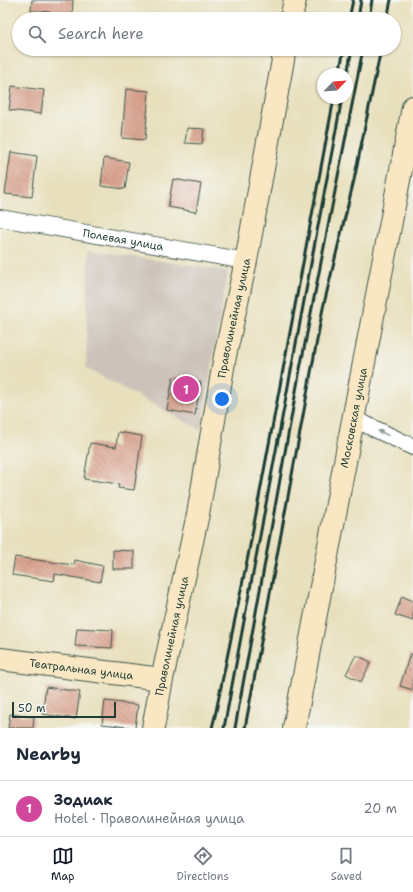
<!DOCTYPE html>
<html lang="en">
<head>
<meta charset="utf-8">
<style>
	body { margin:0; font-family:"Shantell Sans",sans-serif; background:#f2f2f3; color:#1f2937 }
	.compass { position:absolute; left:317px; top:68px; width:36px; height:36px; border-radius:50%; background:#fff; box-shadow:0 1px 3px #0004; rotate:65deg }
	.scale { position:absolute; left:12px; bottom:10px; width:104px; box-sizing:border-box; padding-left:4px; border:2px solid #1f3d34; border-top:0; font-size:11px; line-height:14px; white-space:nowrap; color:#1f3d34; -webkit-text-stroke:3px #f6f6f2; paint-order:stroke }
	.you { position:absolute; left:222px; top:399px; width:14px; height:14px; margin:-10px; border:3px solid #fff; border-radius:50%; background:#1a73e8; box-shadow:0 0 0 6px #1a73e833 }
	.badge { display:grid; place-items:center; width:26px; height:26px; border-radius:50%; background:#111827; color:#fff; font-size:13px; font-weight:700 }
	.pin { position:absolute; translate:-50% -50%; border:2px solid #fff; box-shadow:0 1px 4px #0006 }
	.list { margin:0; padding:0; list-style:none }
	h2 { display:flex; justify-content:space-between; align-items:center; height:52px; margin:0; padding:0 16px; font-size:17px }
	h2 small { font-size:13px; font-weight:400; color:#747a83 }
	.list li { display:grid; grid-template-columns:26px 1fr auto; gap:12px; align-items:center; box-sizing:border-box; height:56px; padding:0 16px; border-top:1px solid #e0e1e3 }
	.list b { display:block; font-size:15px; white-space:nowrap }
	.list p { margin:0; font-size:13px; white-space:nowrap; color:#747a83 }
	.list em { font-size:13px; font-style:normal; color:#747a83 }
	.icon { flex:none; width:22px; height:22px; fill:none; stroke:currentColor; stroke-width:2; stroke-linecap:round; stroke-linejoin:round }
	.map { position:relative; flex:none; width:413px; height:728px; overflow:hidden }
	.search { position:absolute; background:#fff; box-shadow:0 1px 3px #0004; left:12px; right:12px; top:12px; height:44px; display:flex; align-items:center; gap:10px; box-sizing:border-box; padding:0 14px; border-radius:22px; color:#747a83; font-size:15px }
	.sheet { height:108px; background:#fff }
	nav { display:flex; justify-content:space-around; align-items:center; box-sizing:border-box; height:56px; border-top:1px solid #e0e1e3; background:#fff; font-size:11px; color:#747a83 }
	nav a { display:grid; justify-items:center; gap:2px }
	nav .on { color:#111827 }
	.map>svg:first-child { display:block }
	.industrial { fill:#ccc2b9 }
	.building { fill:url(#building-back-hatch) }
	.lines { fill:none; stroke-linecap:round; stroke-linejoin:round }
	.street-casing { stroke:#3d5549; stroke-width:18 }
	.secondary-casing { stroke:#3d5549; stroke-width:24 }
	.street { stroke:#fff; stroke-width:16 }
	.secondary { stroke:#f9e7c3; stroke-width:22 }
	.rail { stroke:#1f3d34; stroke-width:3 }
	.oneway { fill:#8f9e9a }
	.labels { text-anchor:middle; stroke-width:4; stroke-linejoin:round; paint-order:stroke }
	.street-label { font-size:11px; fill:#1f3d34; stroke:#f6f6f2 }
</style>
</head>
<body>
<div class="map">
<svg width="413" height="728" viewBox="0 0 413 728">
	<defs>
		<pattern id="building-back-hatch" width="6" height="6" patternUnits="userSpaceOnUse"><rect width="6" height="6" fill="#daa28d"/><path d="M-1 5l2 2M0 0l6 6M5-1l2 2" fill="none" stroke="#b08574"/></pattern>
	</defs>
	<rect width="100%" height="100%" fill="#f6f6f2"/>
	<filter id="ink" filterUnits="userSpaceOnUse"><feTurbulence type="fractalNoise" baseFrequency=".025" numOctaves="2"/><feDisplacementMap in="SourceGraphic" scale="8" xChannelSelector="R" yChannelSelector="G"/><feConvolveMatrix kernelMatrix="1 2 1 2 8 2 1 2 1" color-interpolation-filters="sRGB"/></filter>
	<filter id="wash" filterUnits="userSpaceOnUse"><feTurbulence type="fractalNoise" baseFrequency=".012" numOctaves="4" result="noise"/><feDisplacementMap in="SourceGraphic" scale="16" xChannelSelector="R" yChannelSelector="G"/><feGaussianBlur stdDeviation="0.9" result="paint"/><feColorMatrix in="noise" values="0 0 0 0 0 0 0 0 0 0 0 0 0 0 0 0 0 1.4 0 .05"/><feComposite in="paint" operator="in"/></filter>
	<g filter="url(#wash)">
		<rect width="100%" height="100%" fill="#e8e0bd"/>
		<path class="industrial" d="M88 250 228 271 201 430 86 368Z"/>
		<g id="blocks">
			<g class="building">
				<path d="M32 0H73L72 19H50V12L31 11Z"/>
				<path d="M12 86 44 90 41 114 9 110Z"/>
				<path d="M126 89 149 91 145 140 122 138Z"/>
				<path d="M187 128 204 129 202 144 185 143Z"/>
				<path d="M11 152 37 156 32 197 5 194Z"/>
				<path d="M104 158 129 162 125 189 101 186Z"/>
				<path d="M173 179 201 184 196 212 168 207Z"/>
				<path d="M173 377 201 382 195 415 167 410Z"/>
				<path d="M118 432 142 436 134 490 118 488 119 484 84 479 90 443 116 447Z"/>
				<path d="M113 550 134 551V569H113Z"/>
				<path d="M15 557 74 565 75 560 103 566 100 582 55 574 54 581 12 575Z"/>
				<path d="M402 596 413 601V621L395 615Z"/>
				<path d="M77 628 113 630 112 648 75 646Z"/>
				<path d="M410 654H413V690L400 686Z"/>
				<path d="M356 655 371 662 361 682 346 674Z"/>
				<path d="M46 687 80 692 76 719 42 714Z"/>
				<path d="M105 701 138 705 135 728 102 724Z"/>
				<path d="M10 714 34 717 33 728H8Z"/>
			</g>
		</g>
	</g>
	<g filter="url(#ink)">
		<use href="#blocks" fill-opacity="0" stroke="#3d5549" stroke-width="1"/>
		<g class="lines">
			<g class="street-casing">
				<g id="street">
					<path id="s1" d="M0 218 246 261"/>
					<path d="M352 418 413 447"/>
				</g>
			</g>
			<g class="secondary-casing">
				<g id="secondary">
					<path d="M291 19 295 0"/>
					<path id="s2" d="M0 659 162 679"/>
					<path id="s3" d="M153 728 162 679 198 514 225 356 246 261 285 49"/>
					<path id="s4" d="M294 728 413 107"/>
				</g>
			</g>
			<use href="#street" class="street"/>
			<use href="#secondary" class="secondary"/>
			<g class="rail">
				<path d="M349 19 353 0"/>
				<path d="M358 19 361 0"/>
				<path d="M369 19 372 0"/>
				<path d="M387 19 391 0"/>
				<path d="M339 74 344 49"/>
				<path d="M347 74 352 49"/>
				<path d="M212 728 215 716 248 556 334 98"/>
				<path d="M224 728 342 98"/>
				<path d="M235 728 300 369 363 49"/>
				<path d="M245 728 323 308 354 180 381 49"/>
			</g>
		</g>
		<defs><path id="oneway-solid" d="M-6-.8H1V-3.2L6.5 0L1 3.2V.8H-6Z"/></defs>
		<use class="oneway" href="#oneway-solid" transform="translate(383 433) rotate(-154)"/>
	</g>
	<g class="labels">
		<g class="street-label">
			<text dy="4" stroke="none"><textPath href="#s1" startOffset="125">Полевая улица</textPath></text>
			<text dy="4" stroke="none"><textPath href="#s3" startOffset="418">Праволинейная улица</textPath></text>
			<text dy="4" stroke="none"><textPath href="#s4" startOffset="316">Московская улица</textPath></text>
			<text dy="4" stroke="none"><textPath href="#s3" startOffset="94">Праволинейная улица</textPath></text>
			<text dy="4" stroke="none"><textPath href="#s2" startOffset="82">Театральная улица</textPath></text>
		</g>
	</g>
</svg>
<svg class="compass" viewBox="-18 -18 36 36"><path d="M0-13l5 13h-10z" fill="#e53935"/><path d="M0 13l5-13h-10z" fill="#747a83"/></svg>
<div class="scale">50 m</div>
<div class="you"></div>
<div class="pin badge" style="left:186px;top:389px;background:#d1479c">1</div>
<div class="search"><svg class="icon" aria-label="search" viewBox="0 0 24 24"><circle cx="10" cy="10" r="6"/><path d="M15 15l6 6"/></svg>Search here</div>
</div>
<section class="sheet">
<h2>Nearby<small></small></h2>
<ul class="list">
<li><span class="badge" style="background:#d1479c">1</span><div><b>Зодиак</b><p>Hotel · Праволинейная улица</p></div><em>20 m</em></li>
</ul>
</section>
<nav>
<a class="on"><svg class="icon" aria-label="map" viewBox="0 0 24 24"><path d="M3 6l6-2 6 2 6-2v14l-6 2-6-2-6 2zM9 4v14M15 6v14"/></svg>Map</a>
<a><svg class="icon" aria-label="directions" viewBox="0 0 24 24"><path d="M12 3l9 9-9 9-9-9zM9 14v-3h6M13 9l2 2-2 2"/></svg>Directions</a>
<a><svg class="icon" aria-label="saved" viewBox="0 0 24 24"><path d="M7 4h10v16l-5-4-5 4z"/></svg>Saved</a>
</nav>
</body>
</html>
